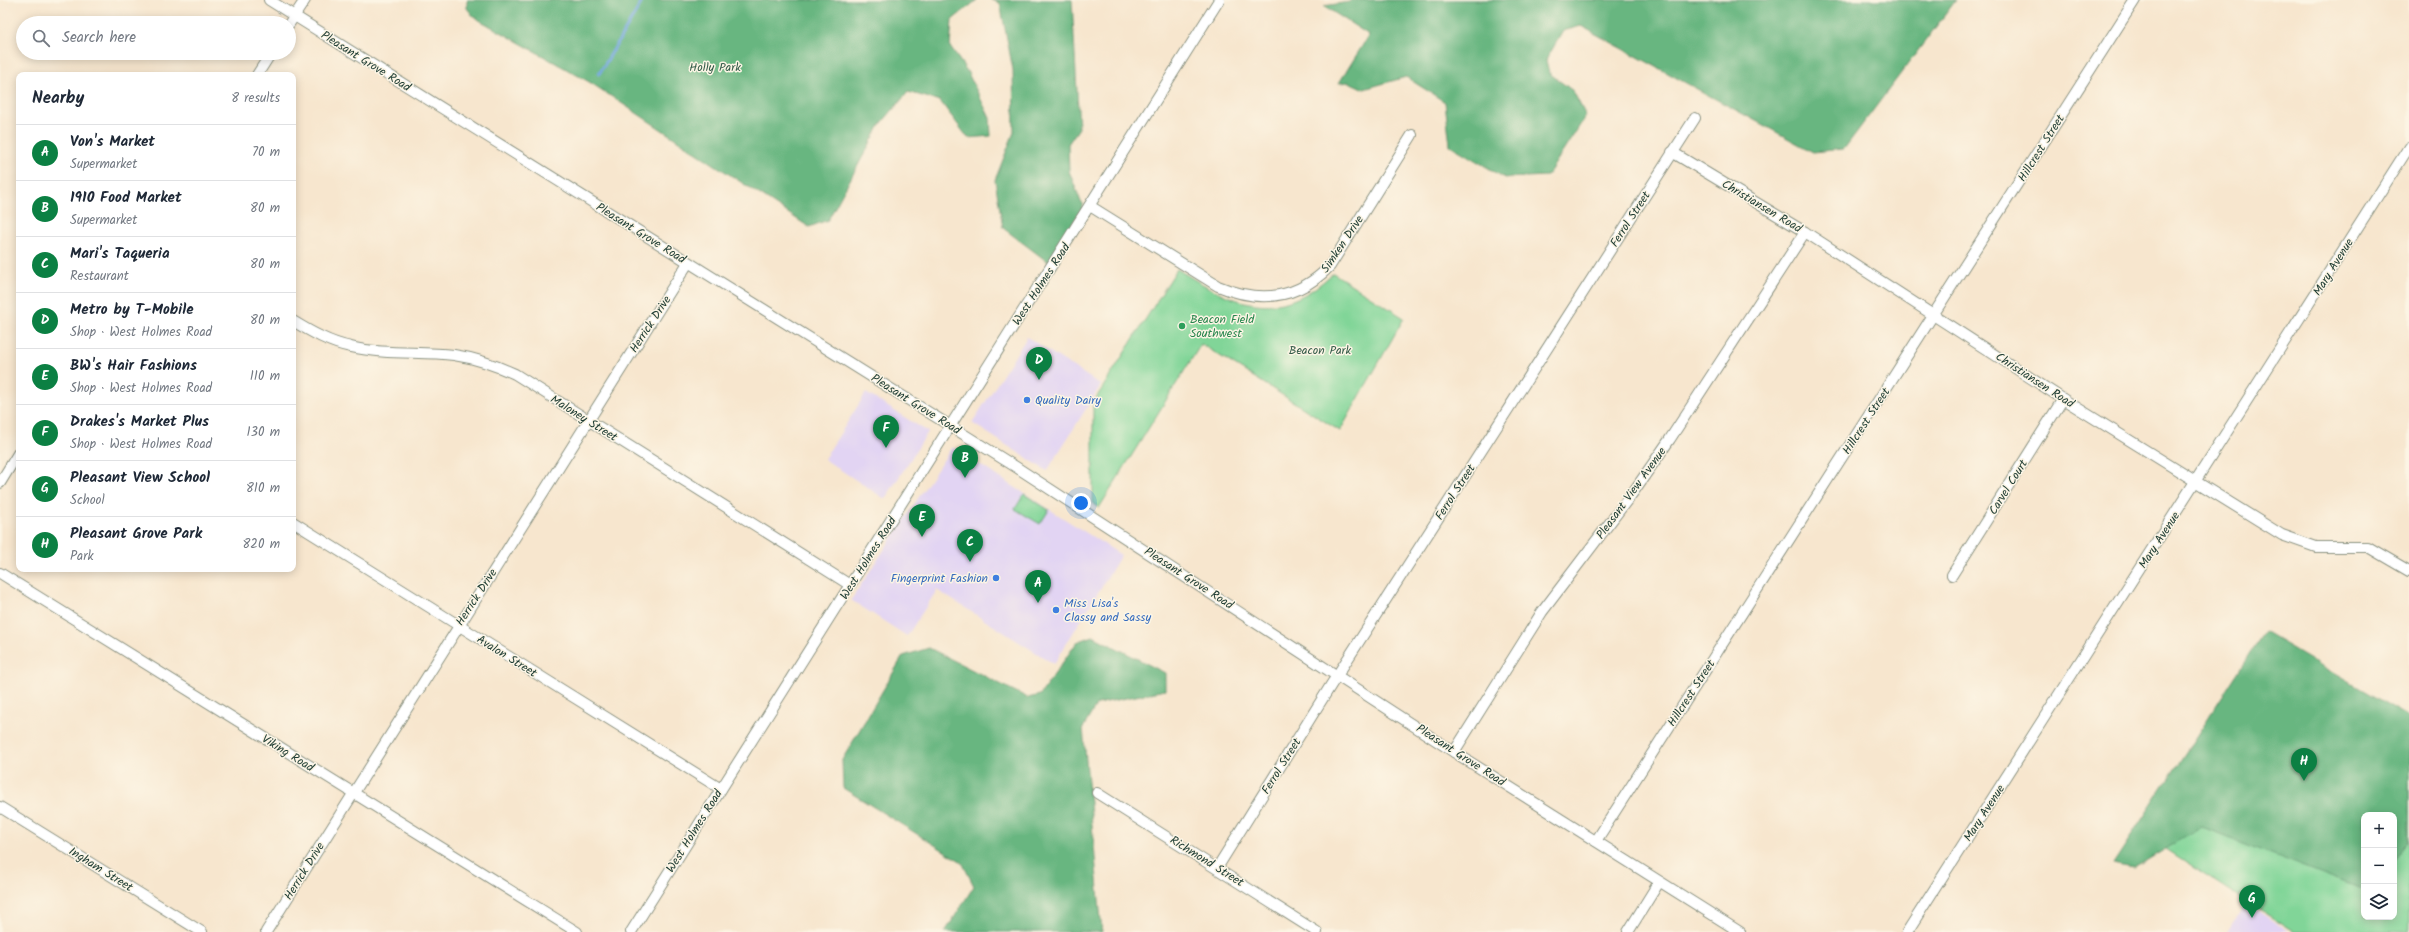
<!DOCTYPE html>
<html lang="en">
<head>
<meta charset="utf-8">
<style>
	body { margin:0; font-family:Kalam,sans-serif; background:#f2f2f3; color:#1f2937 }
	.controls { position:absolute; right:12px; bottom:12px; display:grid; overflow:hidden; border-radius:8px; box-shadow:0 2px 10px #0003 }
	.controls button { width:36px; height:36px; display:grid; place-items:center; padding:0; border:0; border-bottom:1px solid #e0e1e3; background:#fff; color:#1f2937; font:20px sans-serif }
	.you { position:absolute; left:1081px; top:503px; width:14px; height:14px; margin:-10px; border:3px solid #fff; border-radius:50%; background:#1a73e8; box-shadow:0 0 0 6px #1a73e833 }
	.badge { display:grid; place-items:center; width:26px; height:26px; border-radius:50%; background:#0b8043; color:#fff; font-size:13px; font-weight:700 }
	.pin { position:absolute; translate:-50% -33px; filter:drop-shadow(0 1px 2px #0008) }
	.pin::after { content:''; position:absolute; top:21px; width:14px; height:12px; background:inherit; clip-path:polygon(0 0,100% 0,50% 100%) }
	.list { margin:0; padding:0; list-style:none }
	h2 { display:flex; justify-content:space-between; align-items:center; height:52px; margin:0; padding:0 16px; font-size:17px }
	h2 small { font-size:13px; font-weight:400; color:#747a83 }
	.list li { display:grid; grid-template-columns:26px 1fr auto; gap:12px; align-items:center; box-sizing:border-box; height:56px; padding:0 16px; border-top:1px solid #e0e1e3 }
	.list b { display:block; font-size:15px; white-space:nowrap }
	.list p { margin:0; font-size:13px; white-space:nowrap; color:#747a83 }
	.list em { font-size:13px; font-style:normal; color:#747a83 }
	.icon { flex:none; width:22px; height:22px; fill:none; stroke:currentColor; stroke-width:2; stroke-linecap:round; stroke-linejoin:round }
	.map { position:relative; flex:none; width:2409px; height:932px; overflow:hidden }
	.search { position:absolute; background:#fff; box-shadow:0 2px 10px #0003; left:16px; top:16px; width:280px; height:44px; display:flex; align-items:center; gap:10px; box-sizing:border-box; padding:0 14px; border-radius:22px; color:#747a83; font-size:15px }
	.panel { position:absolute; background:#fff; box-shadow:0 2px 10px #0003; left:16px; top:72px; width:280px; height:500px; border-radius:8px }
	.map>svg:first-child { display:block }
	.built { fill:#e2d4f3 }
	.green { fill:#81d598; stroke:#508966; fill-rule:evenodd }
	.forest { fill:#68b680; stroke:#447a5a }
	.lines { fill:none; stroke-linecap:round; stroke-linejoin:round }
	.stream { stroke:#71a6de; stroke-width:3 }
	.minor-casing { stroke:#8b9281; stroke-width:12 }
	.minor { stroke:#fff; stroke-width:10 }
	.leisure-dot { fill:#2e9e5b; stroke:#fcf5e5; stroke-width:1.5 }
	.shop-dot { fill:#3f7fe0; stroke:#fcf5e5; stroke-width:1.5 }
	.labels { text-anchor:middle; stroke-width:3; stroke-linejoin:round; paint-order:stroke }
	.street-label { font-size:12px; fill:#1f3d34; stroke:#fcf5e5 }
	.park-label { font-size:12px; fill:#335b48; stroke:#fcf5e5 }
	.leisure-label { font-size:12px; fill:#27864d; stroke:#fcf5e5; text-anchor:start }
	.shop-label { font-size:12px; fill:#366cbe; stroke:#fcf5e5; text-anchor:start }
</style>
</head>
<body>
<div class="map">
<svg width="2409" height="932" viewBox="0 0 2409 932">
	<rect width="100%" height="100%" fill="#fcf5e5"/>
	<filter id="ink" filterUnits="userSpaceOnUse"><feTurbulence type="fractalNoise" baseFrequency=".025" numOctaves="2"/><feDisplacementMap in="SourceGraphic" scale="8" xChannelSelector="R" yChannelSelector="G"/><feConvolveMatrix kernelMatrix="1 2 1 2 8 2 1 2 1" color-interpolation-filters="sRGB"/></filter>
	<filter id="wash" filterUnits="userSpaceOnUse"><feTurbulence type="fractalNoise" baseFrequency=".012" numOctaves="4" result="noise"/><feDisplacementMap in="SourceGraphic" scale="16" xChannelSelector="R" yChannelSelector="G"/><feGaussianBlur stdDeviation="0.9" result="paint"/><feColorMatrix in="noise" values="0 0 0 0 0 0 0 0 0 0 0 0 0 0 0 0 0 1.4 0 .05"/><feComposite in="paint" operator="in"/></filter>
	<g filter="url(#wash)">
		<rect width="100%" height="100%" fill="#f7e6ce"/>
		<g class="built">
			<path d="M1027 337 1101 385 1047 471 972 423Z"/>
			<path d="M866 393 928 432 885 499 824 459Z"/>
			<path d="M952 447 1121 555 1054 664 937 590 907 636 851 600Z"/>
			<path d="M2246 903 2289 932H2228Z"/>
		</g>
		<g class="green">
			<path d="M1177 269C1233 304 1278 326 1333 273L1404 318 1340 431 1201 344 1099 508 1093 504V403Z"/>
			<path d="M1024 494 1049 510 1040 524 1015 509Z"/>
			<path d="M2273 665 2409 748V932H2294L2160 845ZM2364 815H2394V917H2364Z"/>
		</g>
		<g class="forest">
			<path d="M467 0H977L952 20 950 47 967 71 990 118 991 136 968 138 940 101 908 92 880 125 828 220 809 227 591 83 474 17 467 8Z"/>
			<path d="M991 0H1072L1079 128 1068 144 1069 171 1083 207 1048 262 1003 228 995 180 1014 132 1013 70 1000 3Z"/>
			<path d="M1351 0H1956L1844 149 1813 152 1581 26 1563 31 1546 60 1549 73 1573 91 1586 116 1547 176 1505 178 1450 145 1445 102 1406 77 1364 89 1349 82 1339 83 1369 35 1324 6 1349 2Z"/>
			<path d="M2264 632 2409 717V841L2394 860V815H2364V890L2202 827 2134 868 2113 864Z"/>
			<path d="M1093 636 1165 673V690L1097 704 1083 728 1102 932H945L974 886 962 862 843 788 842 760 903 656 929 648 1028 698 1040 695 1077 642Z"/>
		</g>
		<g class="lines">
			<path class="stream" d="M599 74 643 0"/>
		</g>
	</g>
	<g filter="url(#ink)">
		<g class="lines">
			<g class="minor-casing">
				<g id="minor">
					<path d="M269 0 1016 467 1454 752 1740 932"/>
					<path d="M289 24 305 0"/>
					<path d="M257 75 271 53"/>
					<path d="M1672 152 1805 232 2063 399 2282 535 2316 547H2368L2409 571"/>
					<path d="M1090 206 1218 286C1261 304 1298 299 1330 266L1412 135"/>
					<path d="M293 321C311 332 330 343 351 347 385 355 419 351 454 355 475 358 495 365 515 374L850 585"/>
					<path d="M0 483 19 452"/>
					<path d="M293 522 721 789"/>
					<path d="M0 573 577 932"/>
					<path d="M1952 575 2063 399"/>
					<path d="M1454 752 1542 612 1634 491 1670 439 1805 232"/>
					<path d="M1097 793 1317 932"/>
					<path d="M0 807 202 932"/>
					<path d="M1596 841 2135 0"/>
					<path d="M1217 868 1331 685 1695 118"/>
					<path d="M266 932 688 263"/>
					<path d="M631 932 1219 0"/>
					<path d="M1628 932 1659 882"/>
					<path d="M1907 932 2409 147"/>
				</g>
			</g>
			<use href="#minor" class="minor"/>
		</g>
	</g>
	<circle class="leisure-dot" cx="1182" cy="326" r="4"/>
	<g class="shop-dot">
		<circle cx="1027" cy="400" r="4"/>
		<circle cx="996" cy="578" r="4"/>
		<circle cx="1056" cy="610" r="4"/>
	</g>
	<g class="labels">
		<g class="street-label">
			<text transform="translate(366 61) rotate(32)" y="4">Pleasant Grove Road</text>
			<text transform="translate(2041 148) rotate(-58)" y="4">Hillcrest Street</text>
			<text transform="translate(1762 206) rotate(31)" y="4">Christiansen Road</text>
			<text transform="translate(1630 219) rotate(-57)" y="4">Ferrol Street</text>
			<text transform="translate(641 233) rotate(32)" y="4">Pleasant Grove Road</text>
			<text transform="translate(1342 244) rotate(-56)" y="4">Simken Drive</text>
			<text transform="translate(2333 267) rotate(-58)" y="4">Mary Avenue</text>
			<text transform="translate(1041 284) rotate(-57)" y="4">West Holmes Road</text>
			<text transform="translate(650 324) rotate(-57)" y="4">Herrick Drive</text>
			<text transform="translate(2035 380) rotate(33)" y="4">Christiansen Road</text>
			<text transform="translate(916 404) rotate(32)" y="4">Pleasant Grove Road</text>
			<text transform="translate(584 418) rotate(32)" y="4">Maloney Street</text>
			<text transform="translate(1866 421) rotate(-57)" y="4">Hillcrest Street</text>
			<text transform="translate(2008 487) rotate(-58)" y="4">Carvel Court</text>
			<text transform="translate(1455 492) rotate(-57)" y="4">Ferrol Street</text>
			<text transform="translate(1631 493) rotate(-54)" y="4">Pleasant View Avenue</text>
			<text transform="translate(2159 540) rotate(-57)" y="4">Mary Avenue</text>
			<text transform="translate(868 558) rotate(-58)" y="4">West Holmes Road</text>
			<text transform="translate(1189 578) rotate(33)" y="4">Pleasant Grove Road</text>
			<text transform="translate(476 597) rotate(-57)" y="4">Herrick Drive</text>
			<text transform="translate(507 656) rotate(32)" y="4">Avalon Street</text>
			<text transform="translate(1691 693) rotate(-57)" y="4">Hillcrest Street</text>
			<text transform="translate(288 753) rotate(32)" y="4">Viking Road</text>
			<text transform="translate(1461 755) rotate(33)" y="4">Pleasant Grove Road</text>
			<text transform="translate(1281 766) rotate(-58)" y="4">Ferrol Street</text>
			<text transform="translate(1984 813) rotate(-57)" y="4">Mary Avenue</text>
			<text transform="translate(694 831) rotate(-58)" y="4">West Holmes Road</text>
			<text transform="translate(1207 861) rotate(32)" y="4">Richmond Street</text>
			<text transform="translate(101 869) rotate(32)" y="4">Ingham Street</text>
			<text transform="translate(304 871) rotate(-58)" y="4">Herrick Drive</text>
		</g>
		<g class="park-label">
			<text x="715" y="71">Holly Park</text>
			<text x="1320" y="354">Beacon Park</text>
		</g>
		<g class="leisure-label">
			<text x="1190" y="323">Beacon Field<tspan x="1190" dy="14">Southwest</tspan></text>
		</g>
		<g class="shop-label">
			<text x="1035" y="404">Quality Dairy</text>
			<text x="988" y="582" text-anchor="end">Fingerprint Fashion</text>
			<text x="1064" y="607">Miss Lisa's<tspan x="1064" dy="14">Classy and Sassy</tspan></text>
		</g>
	</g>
</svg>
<div class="controls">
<button>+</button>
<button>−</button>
<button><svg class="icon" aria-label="layers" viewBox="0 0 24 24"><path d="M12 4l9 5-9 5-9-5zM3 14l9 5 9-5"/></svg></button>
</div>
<div class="you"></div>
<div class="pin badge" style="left:1038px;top:603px">A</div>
<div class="pin badge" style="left:965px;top:478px">B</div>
<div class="pin badge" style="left:970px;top:562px">C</div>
<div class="pin badge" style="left:1039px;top:380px">D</div>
<div class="pin badge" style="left:922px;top:537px">E</div>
<div class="pin badge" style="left:886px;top:448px">F</div>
<div class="pin badge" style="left:2252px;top:918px">G</div>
<div class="pin badge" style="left:2304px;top:781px">H</div>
<div class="search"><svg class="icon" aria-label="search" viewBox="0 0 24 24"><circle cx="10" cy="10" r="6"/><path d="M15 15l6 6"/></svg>Search here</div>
<section class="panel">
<h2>Nearby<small>8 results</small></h2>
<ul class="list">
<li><span class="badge">A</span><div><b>Von's Market</b><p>Supermarket</p></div><em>70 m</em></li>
<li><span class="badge">B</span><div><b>1910 Food Market</b><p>Supermarket</p></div><em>80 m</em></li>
<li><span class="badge">C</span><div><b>Mari's Taqueria</b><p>Restaurant</p></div><em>80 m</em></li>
<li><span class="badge">D</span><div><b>Metro by T-Mobile</b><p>Shop · West Holmes Road</p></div><em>80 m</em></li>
<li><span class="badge">E</span><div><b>BW's Hair Fashions</b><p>Shop · West Holmes Road</p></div><em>110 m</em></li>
<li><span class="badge">F</span><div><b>Drakes's Market Plus</b><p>Shop · West Holmes Road</p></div><em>130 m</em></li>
<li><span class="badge">G</span><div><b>Pleasant View School</b><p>School</p></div><em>810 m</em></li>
<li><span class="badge">H</span><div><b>Pleasant Grove Park</b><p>Park</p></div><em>820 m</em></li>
</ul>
</section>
</div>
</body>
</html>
